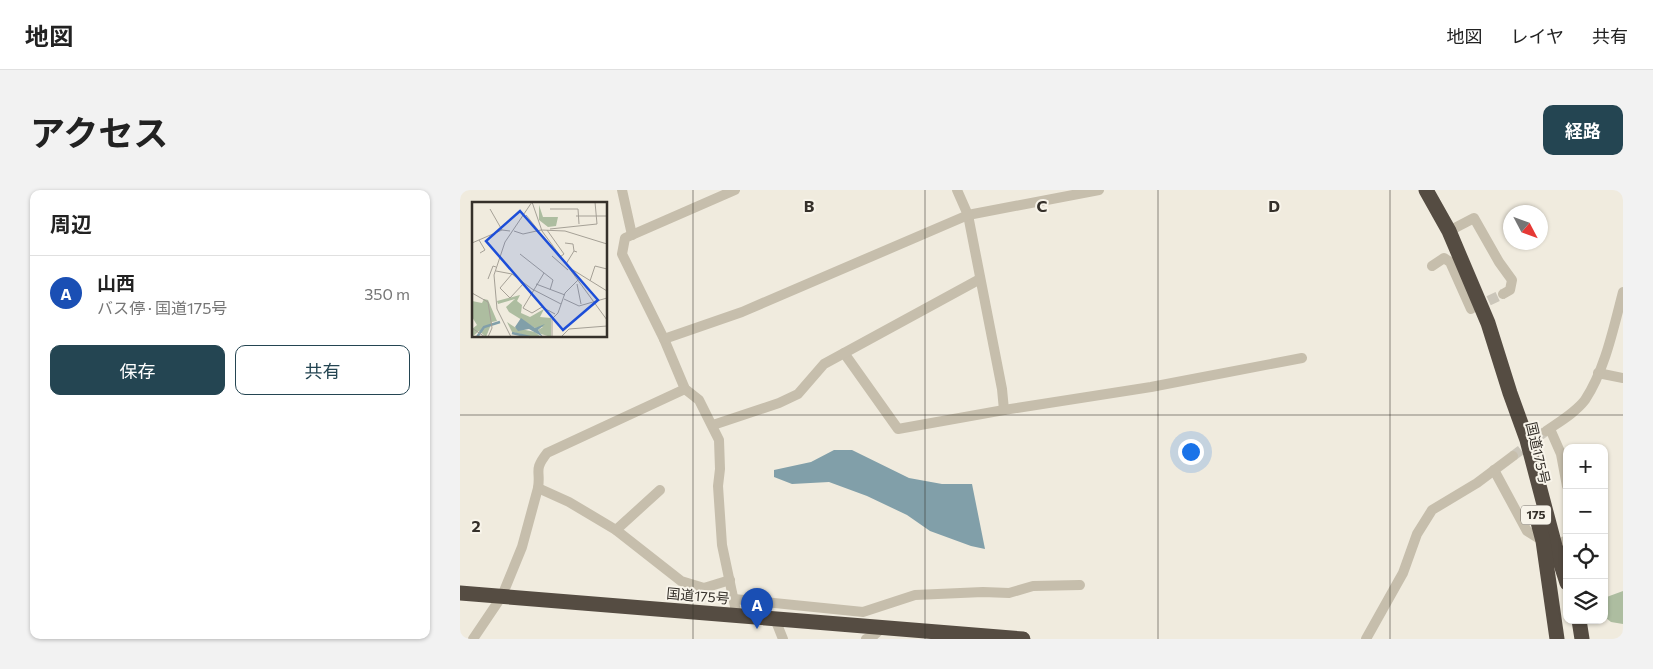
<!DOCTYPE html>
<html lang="ja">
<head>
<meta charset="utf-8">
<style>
	body { margin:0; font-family:Commissioner,"Noto Sans JP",sans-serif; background:#f2f2f2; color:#222 }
	.controls { position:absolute; right:15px; bottom:15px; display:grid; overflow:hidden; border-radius:10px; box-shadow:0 1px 4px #0004 }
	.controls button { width:45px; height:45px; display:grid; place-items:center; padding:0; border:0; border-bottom:1px solid #e0e0e0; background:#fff; color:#222; font:25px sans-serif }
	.compass { position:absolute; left:1043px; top:15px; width:45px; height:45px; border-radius:50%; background:#fff; box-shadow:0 1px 4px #0004; rotate:131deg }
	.you { position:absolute; left:730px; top:261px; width:18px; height:18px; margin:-12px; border:4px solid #fff; border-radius:50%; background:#1a73e8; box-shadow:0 0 0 8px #1a73e833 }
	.badge { display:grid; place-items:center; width:32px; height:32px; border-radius:50%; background:#244552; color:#fff; font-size:16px; font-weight:700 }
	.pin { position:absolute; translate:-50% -41px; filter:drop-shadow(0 1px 2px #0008) }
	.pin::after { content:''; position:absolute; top:26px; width:18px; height:15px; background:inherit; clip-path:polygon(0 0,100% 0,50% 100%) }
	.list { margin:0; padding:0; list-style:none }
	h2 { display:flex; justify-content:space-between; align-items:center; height:65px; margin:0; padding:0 20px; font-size:21px }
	h2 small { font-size:16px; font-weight:400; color:#767676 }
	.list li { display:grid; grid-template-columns:32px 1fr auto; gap:15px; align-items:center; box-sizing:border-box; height:75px; padding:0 20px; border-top:1px solid #e0e0e0 }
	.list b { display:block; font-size:19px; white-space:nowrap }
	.list p { margin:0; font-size:16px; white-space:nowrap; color:#767676 }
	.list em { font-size:16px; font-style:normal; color:#767676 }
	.actions { display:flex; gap:10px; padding:15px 20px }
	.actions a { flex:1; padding:11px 0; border:1px solid #244552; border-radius:10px; text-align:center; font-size:18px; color:#244552 }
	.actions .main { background:#244552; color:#fff }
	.icon { flex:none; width:28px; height:28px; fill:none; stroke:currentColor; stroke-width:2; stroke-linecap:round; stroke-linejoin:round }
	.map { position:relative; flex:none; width:1163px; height:449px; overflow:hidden; border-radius:10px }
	header { display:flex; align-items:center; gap:30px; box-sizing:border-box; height:70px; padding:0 25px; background:#fff; border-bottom:1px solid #e0e0e0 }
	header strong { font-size:24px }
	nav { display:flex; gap:28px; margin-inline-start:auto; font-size:18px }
	.intro { display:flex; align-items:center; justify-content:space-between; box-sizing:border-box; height:120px; padding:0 30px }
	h1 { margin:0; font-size:35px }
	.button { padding:12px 22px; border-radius:10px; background:#244552; color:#fff; font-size:18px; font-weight:700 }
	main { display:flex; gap:30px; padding:0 30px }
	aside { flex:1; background:#fff; border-radius:10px; box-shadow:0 1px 4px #0004 }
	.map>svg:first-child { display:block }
	.green { fill:#adbda0 }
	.water { fill:#819fa9 }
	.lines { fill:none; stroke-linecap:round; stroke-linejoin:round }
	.street-tunnel { stroke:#cbc6ba; stroke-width:10; stroke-dasharray:10 5; stroke-linecap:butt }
	.street { stroke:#c6beac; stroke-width:10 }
	.highway { stroke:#554c42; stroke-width:15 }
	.grid { fill:none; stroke:#35302a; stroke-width:1; stroke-opacity:0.55 }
	.labels { text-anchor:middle; stroke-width:4; stroke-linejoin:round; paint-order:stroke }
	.shield { fill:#f8f4ea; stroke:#706b64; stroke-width:1 }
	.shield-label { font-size:12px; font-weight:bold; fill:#35302a }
	.street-label { font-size:14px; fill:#35302a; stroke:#f8f4ea }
	.inset-river { fill:none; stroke:#819fa9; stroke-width:2.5 }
	.inset-road { fill:none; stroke:#a5a096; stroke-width:1 }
	.view { fill:#1d4ed8; fill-opacity:0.15; stroke:#1d4ed8; stroke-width:2.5 }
	.inset-edge { fill:none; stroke:#35302a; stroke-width:2.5 }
	.grid-label { font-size:16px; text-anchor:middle; font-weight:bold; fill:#35302a; stroke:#f8f4ea; stroke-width:4; stroke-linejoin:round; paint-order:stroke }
</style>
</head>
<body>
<header>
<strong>地図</strong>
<nav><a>地図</a><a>レイヤ</a><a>共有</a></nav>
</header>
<div class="intro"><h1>アクセス</h1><a class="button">経路</a></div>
<main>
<aside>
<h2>周辺<small></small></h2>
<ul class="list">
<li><span class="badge" style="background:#1a4fb4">A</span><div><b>山西</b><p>バス停 · 国道175号</p></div><em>350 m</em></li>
</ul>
<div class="actions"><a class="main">保存</a><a>共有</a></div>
</aside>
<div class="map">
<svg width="1163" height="449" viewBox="0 0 1163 449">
	<rect width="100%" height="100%" fill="#f0ebde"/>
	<path class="green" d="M1163 401V434L1151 432 1146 428 1144 408Z"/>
	<path class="water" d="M374 260H392L449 288 482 294H512L525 359 511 356 470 341 447 325 407 306 369 292 332 294 314 287V280L351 272Z"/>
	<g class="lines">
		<g class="street-tunnel">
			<path d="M1015 117 1043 104"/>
			<path d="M1053 266 1086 241"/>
		</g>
		<g class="street">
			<path d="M162 0 172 45"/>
			<path d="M275 0 165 48 162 64 204 149 225 199 239 210 259 250 260 279 258 296 262 355 277 426"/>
			<path d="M497 0 508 25 542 199 544 220"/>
			<path d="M989 41 1014 28 1039 72 1052 90 1050 100 1043 104"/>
			<path d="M972 76 984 68 990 72 1011 119"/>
			<path d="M204 149 282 122 508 25 639 0"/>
			<path d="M384 163 438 239 544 220 691 197 842 168"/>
			<path d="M1138 183 1163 188"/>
			<path d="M253 235 319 213 338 204 364 174 520 89"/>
			<path d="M1090 239 1101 264 1107 296"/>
			<path d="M1086 241C1099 232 1115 223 1125 210 1145 180 1154 136 1163 102"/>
			<path d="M1034 280 1067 341 1083 351"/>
			<path d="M78 298 109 312 156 340 221 391 244 398 270 390"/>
			<path d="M156 340 200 300"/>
			<path d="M1095 356 1107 350"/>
			<path d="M274 409 403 422 455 405 523 402 549 403 573 396 620 395"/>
			<path d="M315 429 323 449"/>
			<path d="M13 449 42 406 62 357 78 298C81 280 73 281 87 263L225 199"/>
			<path d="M406 449 412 447 422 438"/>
			<path d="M906 449 943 383 957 344 972 320 1017 293 1053 266"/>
		</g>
		<g class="highway">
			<path d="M966 0 989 41 1028 133 1050 203 1067 250 1095 356 1107 393"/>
			<path d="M1078 332 1083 351 1097 449"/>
			<path d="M0 403 563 449"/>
			<path d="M1119 430 1122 449"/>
		</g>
	</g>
	<path class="grid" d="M233 0V449M465 0V449M698 0V449M930 0V449M0 225H1163"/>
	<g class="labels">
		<rect class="shield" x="1061" y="315.5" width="30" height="19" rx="4"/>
		<g class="shield-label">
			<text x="1076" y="329">175</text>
		</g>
		<g class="street-label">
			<text transform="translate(1078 263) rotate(77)" y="5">国道175号</text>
			<text transform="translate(238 406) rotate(5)" y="5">国道175号</text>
		</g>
	</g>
	<g transform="translate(12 12)">
		<rect width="135" height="135" fill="#f0ebde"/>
		<path d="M67 3 71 15H86L84 24 76 25 67 18ZM48 93 45 99 50 103 49 111 58 115 72 107 68 115 79 116V135L69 132 66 128 71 125 63 126 37 110 34 105 43 97 26 102 25 99ZM12 97 16 98 25 119 20 120 14 135 7 129 0 135V127L5 123 0 115V99L10 101ZM35 120 44 126 63 130 69 135H49V132L40 130Z" fill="#adbda0"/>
		<path d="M49 116 63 126 73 122 66 128 71 135 57 127 46 129 43 125Z" fill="#819fa9"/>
		<path class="inset-river" d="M40 131 58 135M5 135 12 125 28 120"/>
		<path class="inset-road" d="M60 0 70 29 135 118M18 7 30 28M78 7H106L107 22M54 13 66 28M104 14H135M78 27 125 22 123 0M75 28 92 52 88 55M42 29 51 32 69 28 93 29 135 42M7 38 13 48 8 51M0 41 30 28 38 29M93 41 101 42 102 49M48 52 81 78 78 88M80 54 96 68M94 62 102 49 105 50M101 68 135 89M24 69 40 72 60 87 89 102M72 71 51 106 60 111 70 105 83 112M40 72 28 86 38 96 52 81M16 77 21 64 24 65M118 79 123 64 135 67M64 82 93 93M105 82 109 102M0 91 16 100 20 126 16 135M92 97 107 104 135 96M0 126 13 135M39 135 25 107 22 73 33 40 60 0M80 135V117L86 111 93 91 106 78M89 135 97 127 135 124"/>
		<path class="view" d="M48 9 126 98 91 128 14 39Z"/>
		<rect width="135" height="135" class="inset-edge"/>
	</g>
	<g class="grid-label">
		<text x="349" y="22">B</text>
		<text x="582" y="22">C</text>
		<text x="814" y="22">D</text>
		<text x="16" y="342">2</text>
	</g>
</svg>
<div class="controls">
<button>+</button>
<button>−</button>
<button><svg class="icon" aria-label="locate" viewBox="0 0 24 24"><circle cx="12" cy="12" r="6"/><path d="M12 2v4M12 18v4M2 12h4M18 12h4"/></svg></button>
<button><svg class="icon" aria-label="layers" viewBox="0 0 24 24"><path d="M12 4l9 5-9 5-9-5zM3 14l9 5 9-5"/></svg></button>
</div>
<svg class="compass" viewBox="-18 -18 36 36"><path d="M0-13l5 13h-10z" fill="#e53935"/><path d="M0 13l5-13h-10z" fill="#767676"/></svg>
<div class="you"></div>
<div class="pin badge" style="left:297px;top:439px;background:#1a4fb4">A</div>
</div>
</main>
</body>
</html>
